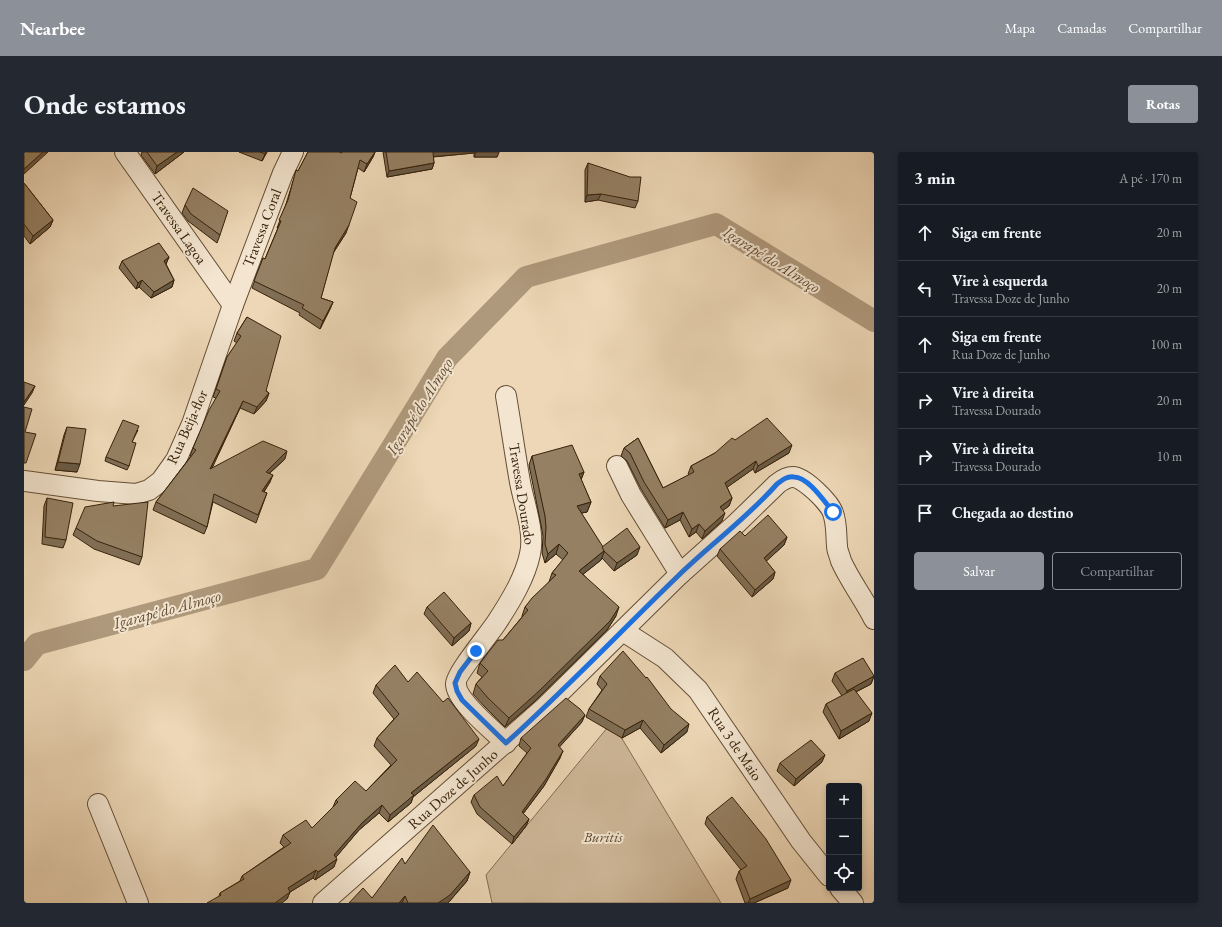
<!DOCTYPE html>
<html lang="pt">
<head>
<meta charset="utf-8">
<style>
	body { margin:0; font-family:"EB Garamond",serif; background:#242831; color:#f1f3f6 }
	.controls { position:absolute; right:12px; bottom:12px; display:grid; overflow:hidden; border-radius:4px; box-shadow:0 2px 6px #0003 }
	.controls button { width:36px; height:36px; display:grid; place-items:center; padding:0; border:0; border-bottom:1px solid #363941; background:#171b24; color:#f1f3f6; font:20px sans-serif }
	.stop { position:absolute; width:12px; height:12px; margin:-9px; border:3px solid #1a73e8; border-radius:50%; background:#fff }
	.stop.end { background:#1a73e8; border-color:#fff; box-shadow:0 1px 4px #0008 }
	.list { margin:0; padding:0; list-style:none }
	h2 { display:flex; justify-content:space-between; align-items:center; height:52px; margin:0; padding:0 16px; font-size:17px }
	h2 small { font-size:13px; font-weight:400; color:#9ea1a6 }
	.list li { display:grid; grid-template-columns:26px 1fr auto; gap:12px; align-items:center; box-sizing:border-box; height:56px; padding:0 16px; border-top:1px solid #363941 }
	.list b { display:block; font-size:15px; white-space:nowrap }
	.list p { margin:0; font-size:13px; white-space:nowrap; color:#9ea1a6 }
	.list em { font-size:13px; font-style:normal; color:#9ea1a6 }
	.actions { display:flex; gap:8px; padding:12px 16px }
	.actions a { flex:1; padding:9px 0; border:1px solid #8c9099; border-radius:4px; text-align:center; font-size:14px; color:#8c9099 }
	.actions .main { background:#8c9099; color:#fff }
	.icon { flex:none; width:22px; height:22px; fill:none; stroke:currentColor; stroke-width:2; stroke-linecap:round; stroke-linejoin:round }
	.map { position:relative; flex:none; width:850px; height:751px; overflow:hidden; border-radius:4px }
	header { display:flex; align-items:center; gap:24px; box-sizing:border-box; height:56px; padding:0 20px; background:#8c9099; color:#fff }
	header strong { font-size:19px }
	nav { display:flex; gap:22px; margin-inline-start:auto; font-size:14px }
	.intro { display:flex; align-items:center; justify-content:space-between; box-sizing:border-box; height:96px; padding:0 24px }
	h1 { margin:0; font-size:28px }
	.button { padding:10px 18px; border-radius:4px; background:#8c9099; color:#fff; font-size:14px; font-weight:700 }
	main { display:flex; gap:24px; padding:0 24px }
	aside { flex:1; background:#171b24; border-radius:4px; box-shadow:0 2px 6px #0003 }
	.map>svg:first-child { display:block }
	.green { fill:#ceb899; stroke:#826c52 }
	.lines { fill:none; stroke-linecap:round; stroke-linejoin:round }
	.canal { stroke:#af997c; stroke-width:22 }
	.street-casing { stroke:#644e35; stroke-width:22 }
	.street { stroke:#f3e5d0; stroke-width:20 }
	.wall { fill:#806e55; stroke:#36210a }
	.shaded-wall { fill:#685a45; stroke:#36210a }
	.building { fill:#958063; stroke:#36210a }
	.route { stroke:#1a73e8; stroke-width:5 }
	.labels { text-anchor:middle; stroke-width:4; stroke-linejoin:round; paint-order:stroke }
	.street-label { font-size:15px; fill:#36210a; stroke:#f3e5d0 }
	.park-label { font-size:15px; font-style:italic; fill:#5c472e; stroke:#f3e5d0 }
	.water-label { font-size:16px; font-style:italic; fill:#604b32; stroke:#f3e5d0 }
</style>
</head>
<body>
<header>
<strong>Nearbee</strong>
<nav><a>Mapa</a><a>Camadas</a><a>Compartilhar</a></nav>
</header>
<div class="intro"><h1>Onde estamos</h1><a class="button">Rotas</a></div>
<main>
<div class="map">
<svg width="850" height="751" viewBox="0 0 850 751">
	<rect width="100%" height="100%" fill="#edd7b6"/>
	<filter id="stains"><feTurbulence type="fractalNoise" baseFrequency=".005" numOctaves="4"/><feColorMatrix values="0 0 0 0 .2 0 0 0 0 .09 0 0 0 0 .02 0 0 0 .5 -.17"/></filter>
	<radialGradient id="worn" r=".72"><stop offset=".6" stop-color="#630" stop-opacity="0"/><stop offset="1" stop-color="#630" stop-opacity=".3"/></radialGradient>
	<path class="green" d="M588 570 697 751H468L462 723Z"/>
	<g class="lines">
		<path class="canal" d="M0 508 13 492 293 417 423 206 502 125 692 72 850 169"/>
		<g class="street-casing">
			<g id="street">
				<path d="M101 0 209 153"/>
				<path d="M482 244C487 273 491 302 496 330 500 352 511 380 506 402 501 426 486 450 473 470 466 481 431 523 432 532 432 549 470 579 482 591"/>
				<path d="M593 314 607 343 656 422"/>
				<path d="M0 329 74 339 112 342 125 338 137 329 152 308 168 272 209 153 259 21 269 0"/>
				<path d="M599 479 641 506 674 538 777 689 805 724"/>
				<path d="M74 652 114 751"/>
				<path d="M816 736 829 751"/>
				<path d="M299 751 519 557 656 422 713 371 753 332C758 328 763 325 769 325 780 325 806 351 809 361 813 372 812 383 813 394 813 399 816 404 817 409 826 429 840 447 850 467"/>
			</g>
		</g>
		<use href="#street" class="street"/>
	</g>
	<g class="wall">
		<path d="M118 0H160L131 22 117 3Z"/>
		<path d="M215 0H243L238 9Z"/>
		<path d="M284 0H351L349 5 340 20 334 16 326 46 322 81 309 101 297 146 309 150 306 157 296 177 275 163 276 161 228 136 239 106 241 107 254 76H253L262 52 270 26 272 18 274 19Z"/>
		<path d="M359 0H475L473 5H450V1L409 5 410 11 408 17 363 25Z"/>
		<path d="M564 11 614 49 611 56 574 48 561 50V18Z"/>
		<path d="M0 31 29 68 26 75 6 92 0 84Z"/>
		<path d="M161 53 196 83 193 91 164 69 158 61Z"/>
		<path d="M145 105 142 112 150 128 148 135 127 146 115 135 112 137 95 116 98 109Z"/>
		<path d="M223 165 242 239 245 241 242 249 230 262 216 256 187 317 261 307 246 321V330L240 340 243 341 232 371 189 350 183 375 180 382 129 358 132 350 167 304H166L169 296 192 246 189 245 203 205 213 191 210 189 213 181Z"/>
		<path d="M43 275 53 320 31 318 40 283Z"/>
		<path d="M114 278 108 290 105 314 103 318 81 309 82 305Z"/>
		<path d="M614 286 639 336 665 323 664 322 667 314 691 301 711 288 765 301 731 321 729 317 703 335 708 346 705 354 699 358 698 369 678 387 672 380 665 385 656 368 641 376 617 337 603 309 597 304 600 296Z"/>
		<path d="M508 304 560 320 557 328 567 350 563 360 557 361 578 395 613 403 590 419 578 406 577 408 559 422 592 464 583 478 511 549 481 575 461 555 449 542 452 532 458 525 453 521 456 511 479 488 498 465V464L501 455 525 430 528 421 539 408 532 402 521 411 518 401 519 384 517 373 505 313Z"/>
		<path d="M23 346 42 388 39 396 18 392 20 354Z"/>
		<path d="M52 376 118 405 115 413 70 397 49 383Z"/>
		<path d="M721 384 763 385 760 393 742 409 751 420 749 427 728 445 693 404 696 397Z"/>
		<path d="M403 455 447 471 445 479 428 494 400 462Z"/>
		<path d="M811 521 850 524 847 532 832 540 845 569 815 587 799 560 802 552 818 544 808 529Z"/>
		<path d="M576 524 663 580 637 601 616 576 598 586 562 565 565 557 578 538 573 532Z"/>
		<path d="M384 530 452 594 389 645 387 651 364 670 355 661 335 678 312 705 310 715 291 728 289 726 266 740 263 747 195 744 196 741 216 729 218 724 260 695 256 691 259 683 288 676 309 655 312 648 342 639 367 613 350 594 353 586 370 567 349 541 352 533Z"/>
		<path d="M558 570 535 595 536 606 520 634 499 662 505 667 502 674 488 692 453 662 447 650 450 643 479 634 503 601 495 594 497 586Z"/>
		<path d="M798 610 770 634 753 619 756 611Z"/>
		<path d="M683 665 764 736 730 751H721L712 727 715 719 717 718 681 672Z"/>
		<path d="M381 712 446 720 443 729 424 751H325L348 746Z"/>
	</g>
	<g class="shaded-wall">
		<path d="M19 0H24L0 22V17Z"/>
		<path d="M153 0H160L131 22 133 14Z"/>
		<path d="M242 0H243L238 9 241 2Z"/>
		<path d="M351 0 349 5 340 20 343 12Z"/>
		<path d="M408 0H451L450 1 406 5Z"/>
		<path d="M452 0H475L473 5H450Z"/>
		<path d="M410 11 408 17 363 25 365 19Z"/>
		<path d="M577 42 574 48 561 50 563 43Z"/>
		<path d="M29 68 26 75 6 92 9 84Z"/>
		<path d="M325 73 322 81 308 103 311 96Z"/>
		<path d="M145 105 142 112 137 116 140 109Z"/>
		<path d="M118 128 115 135 112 137 114 131Z"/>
		<path d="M150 128 148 135 127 146 130 140Z"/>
		<path d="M309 150 306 157 296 177 299 169Z"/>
		<path d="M11 234 8 241 0 253V250Z"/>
		<path d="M245 241 242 249 230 262 233 255Z"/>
		<path d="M219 249 216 256 184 325 186 317Z"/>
		<path d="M768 293 765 301 731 321 734 314Z"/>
		<path d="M263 299 261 307 239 327 242 320Z"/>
		<path d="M732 309 729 317 698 339 701 331Z"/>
		<path d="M34 310 56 312 53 320 31 318Z"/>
		<path d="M560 320 556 330 555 322Z"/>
		<path d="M249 323 246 330 235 347 238 339Z"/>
		<path d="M708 346 705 354 693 363 696 355Z"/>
		<path d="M567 350 563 360 549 363 553 354Z"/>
		<path d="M659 360 656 368 641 376 644 368Z"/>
		<path d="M701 361 698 369 678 387 681 379Z"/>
		<path d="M675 372 672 380 665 385 668 377Z"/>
		<path d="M763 385 760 393 737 414 740 406Z"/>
		<path d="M535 392 532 402 521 411 524 402Z"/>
		<path d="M616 395 613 403 590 419 593 411Z"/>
		<path d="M581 398 577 408 552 428 555 419Z"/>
		<path d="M751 420 749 427 728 445 731 438Z"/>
		<path d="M595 455 592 464 583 478 511 549 481 575 485 566Z"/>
		<path d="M447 471 445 479 428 494 430 486Z"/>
		<path d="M850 524 847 532 820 546 823 539Z"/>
		<path d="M848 561 845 569 815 587 817 579Z"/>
		<path d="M561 563 558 570 531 600 534 593Z"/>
		<path d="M619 568 616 576 598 586 601 578Z"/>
		<path d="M665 572 663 580 637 601 640 593Z"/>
		<path d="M455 587 452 594 389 645 387 651 364 670 366 663 387 641Z"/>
		<path d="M539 599 536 606 520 634 495 667 498 660Z"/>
		<path d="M801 603 798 610 770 634 772 627Z"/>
		<path d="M358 653 355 661 335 678 307 711 310 703 338 671Z"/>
		<path d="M505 667 502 674 488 692 490 685Z"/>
		<path d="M313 707 310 715 291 728 294 720Z"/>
		<path d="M292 718 289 726 266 740 263 747 258 751H251L264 736Z"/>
		<path d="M446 720 443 729 424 751H414Z"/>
		<path d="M767 728 764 736 730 751H724L726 747Z"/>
		<path d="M381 744 378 751H375Z"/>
	</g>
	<g class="building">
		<path d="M0 0H19L0 17Z"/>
		<path d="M123 0H153L133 14Z"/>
		<path d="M236 0H242L241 2Z"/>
		<path d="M284 0H315L318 1 317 0H351L343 12 336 8 326 46 333 50 325 73 311 96 297 146 309 150 299 169 278 156 280 153 230 129 239 106 241 107 257 69 255 68 264 48 272 18 274 19Z"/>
		<path d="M362 0H409L410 11 365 19Z"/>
		<path d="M564 11 606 25H617L614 49 577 42 563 43Z"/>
		<path d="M0 31 29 68 9 84 0 72Z"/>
		<path d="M169 36 204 59 196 83 167 62 161 53Z"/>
		<path d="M135 91 145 105 140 109 150 128 130 140 118 128 114 131 98 109Z"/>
		<path d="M223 165 257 184 242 239 245 241 233 255 219 249 186 317 239 289 263 299 242 320 249 323 238 339 243 341 234 363 190 342 183 375 132 350 172 298 169 296 185 258 196 239 192 237 203 205 217 184 213 181Z"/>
		<path d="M0 230 11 234 0 250Z"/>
		<path d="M0 255 8 257 1 280 12 282 2 311H0Z"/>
		<path d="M743 266 768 293 734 314 732 309 701 331 708 346 696 355 701 361 681 379 675 372 668 377 659 360 644 368 620 330 606 301 600 296 614 286 639 336 670 320 667 314 691 301 708 286 711 288Z"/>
		<path d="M99 268 115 274 108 290 112 291 105 314 82 305Z"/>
		<path d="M43 275 62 277 56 312 34 310Z"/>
		<path d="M548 293 560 320 555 322 567 350 553 354 581 398 555 419 595 455 586 469 515 539 485 566 464 546 452 532 464 519 456 511 474 488H479L504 458 501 455 508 446 532 423 528 421 544 401 535 392 524 402 521 392 522 375 521 364 508 304Z"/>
		<path d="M23 346 49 351 42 388 21 385Z"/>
		<path d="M90 350 89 354 124 350 118 405 73 389 52 376 61 355Z"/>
		<path d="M744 363 763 385 740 406 751 420 731 438 696 397 716 379 721 384Z"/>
		<path d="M603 376 616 395 593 411 580 399 578 395Z"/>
		<path d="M420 440 447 471 430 486 403 455Z"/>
		<path d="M599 499 622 526 623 525 647 557 665 572 640 593 619 568 601 578 565 557 583 532 576 524Z"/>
		<path d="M839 506 850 524 823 539 811 521Z"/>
		<path d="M371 513 384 530 393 520 419 550 424 546 455 587 387 641 390 643 366 663 358 653 338 671 310 703 313 707 294 720 292 718 264 736 266 740 251 751H183L197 743 196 741 220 727 218 724 267 691 259 683 282 668 288 676 314 650 312 648 331 629 342 639 373 608 353 586 375 562 352 533Z"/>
		<path d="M830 537 848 561 817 579 802 552Z"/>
		<path d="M542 546 556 557 561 563 534 593 539 599 522 627 498 660 505 667 490 685 456 655 450 643 473 624 479 634 507 596 497 586Z"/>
		<path d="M787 588 801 603 772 627 756 611Z"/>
		<path d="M708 645 742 687 767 728 726 747 715 719 723 714 683 665Z"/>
		<path d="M409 673 446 720 426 743 414 751H384L381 744 375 751H325L339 736 348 746 378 706 381 712Z"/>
	</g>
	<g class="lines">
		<path class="route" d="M452 499 436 520 431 531 433 539 438 548 482 591C542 537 597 479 655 423 687 392 723 366 753 332 758 328 763 324 770 325 784 325 800 349 809 360"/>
	</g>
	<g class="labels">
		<g class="street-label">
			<text transform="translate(155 76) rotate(55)" y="5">Travessa Lagoa</text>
			<text transform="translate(238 76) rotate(-69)" y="5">Travessa Coral</text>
			<text transform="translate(163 275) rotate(-66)" y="5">Rua Beija-flor</text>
			<text transform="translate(498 342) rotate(81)" y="5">Travessa Dourado</text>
			<text transform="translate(711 592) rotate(56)" y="5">Rua 3 de Maio</text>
			<text transform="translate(429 637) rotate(-41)" y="5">Rua Doze de Junho</text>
		</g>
		<g class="park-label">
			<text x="579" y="690">Buritis</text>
		</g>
		<g class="water-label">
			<text transform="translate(748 107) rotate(32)" y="6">Igarapé do Almoço</text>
			<text transform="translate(395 254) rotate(-58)" y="6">Igarapé do Almoço</text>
			<text transform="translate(143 457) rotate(-15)" y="6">Igarapé do Almoço</text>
		</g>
	</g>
	<rect width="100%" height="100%" filter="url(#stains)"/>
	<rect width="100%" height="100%" fill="url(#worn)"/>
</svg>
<div class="controls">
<button>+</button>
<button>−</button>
<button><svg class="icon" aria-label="locate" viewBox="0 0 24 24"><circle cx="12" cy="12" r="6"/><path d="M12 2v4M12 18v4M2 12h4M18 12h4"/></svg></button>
</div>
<div class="stop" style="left:809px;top:360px"></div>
<div class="stop end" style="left:452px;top:499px"></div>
</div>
<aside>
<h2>3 min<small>A pé · 170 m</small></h2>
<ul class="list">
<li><svg class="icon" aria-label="ahead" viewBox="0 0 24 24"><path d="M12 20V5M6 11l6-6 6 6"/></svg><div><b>Siga em frente</b></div><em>20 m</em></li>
<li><svg class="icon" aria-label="left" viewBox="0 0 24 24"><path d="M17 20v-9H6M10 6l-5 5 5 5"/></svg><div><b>Vire à esquerda</b><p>Travessa Doze de Junho</p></div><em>20 m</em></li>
<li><svg class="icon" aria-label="ahead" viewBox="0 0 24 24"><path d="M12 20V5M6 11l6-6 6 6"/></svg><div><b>Siga em frente</b><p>Rua Doze de Junho</p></div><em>100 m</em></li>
<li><svg class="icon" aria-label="right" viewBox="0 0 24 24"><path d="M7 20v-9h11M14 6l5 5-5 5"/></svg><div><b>Vire à direita</b><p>Travessa Dourado</p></div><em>20 m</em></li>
<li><svg class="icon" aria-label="right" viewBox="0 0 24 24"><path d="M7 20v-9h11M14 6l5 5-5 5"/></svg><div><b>Vire à direita</b><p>Travessa Dourado</p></div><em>10 m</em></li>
<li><svg class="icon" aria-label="arrive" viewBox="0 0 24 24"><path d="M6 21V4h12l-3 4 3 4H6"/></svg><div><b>Chegada ao destino</b></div></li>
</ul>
<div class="actions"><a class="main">Salvar</a><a>Compartilhar</a></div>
</aside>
</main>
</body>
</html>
